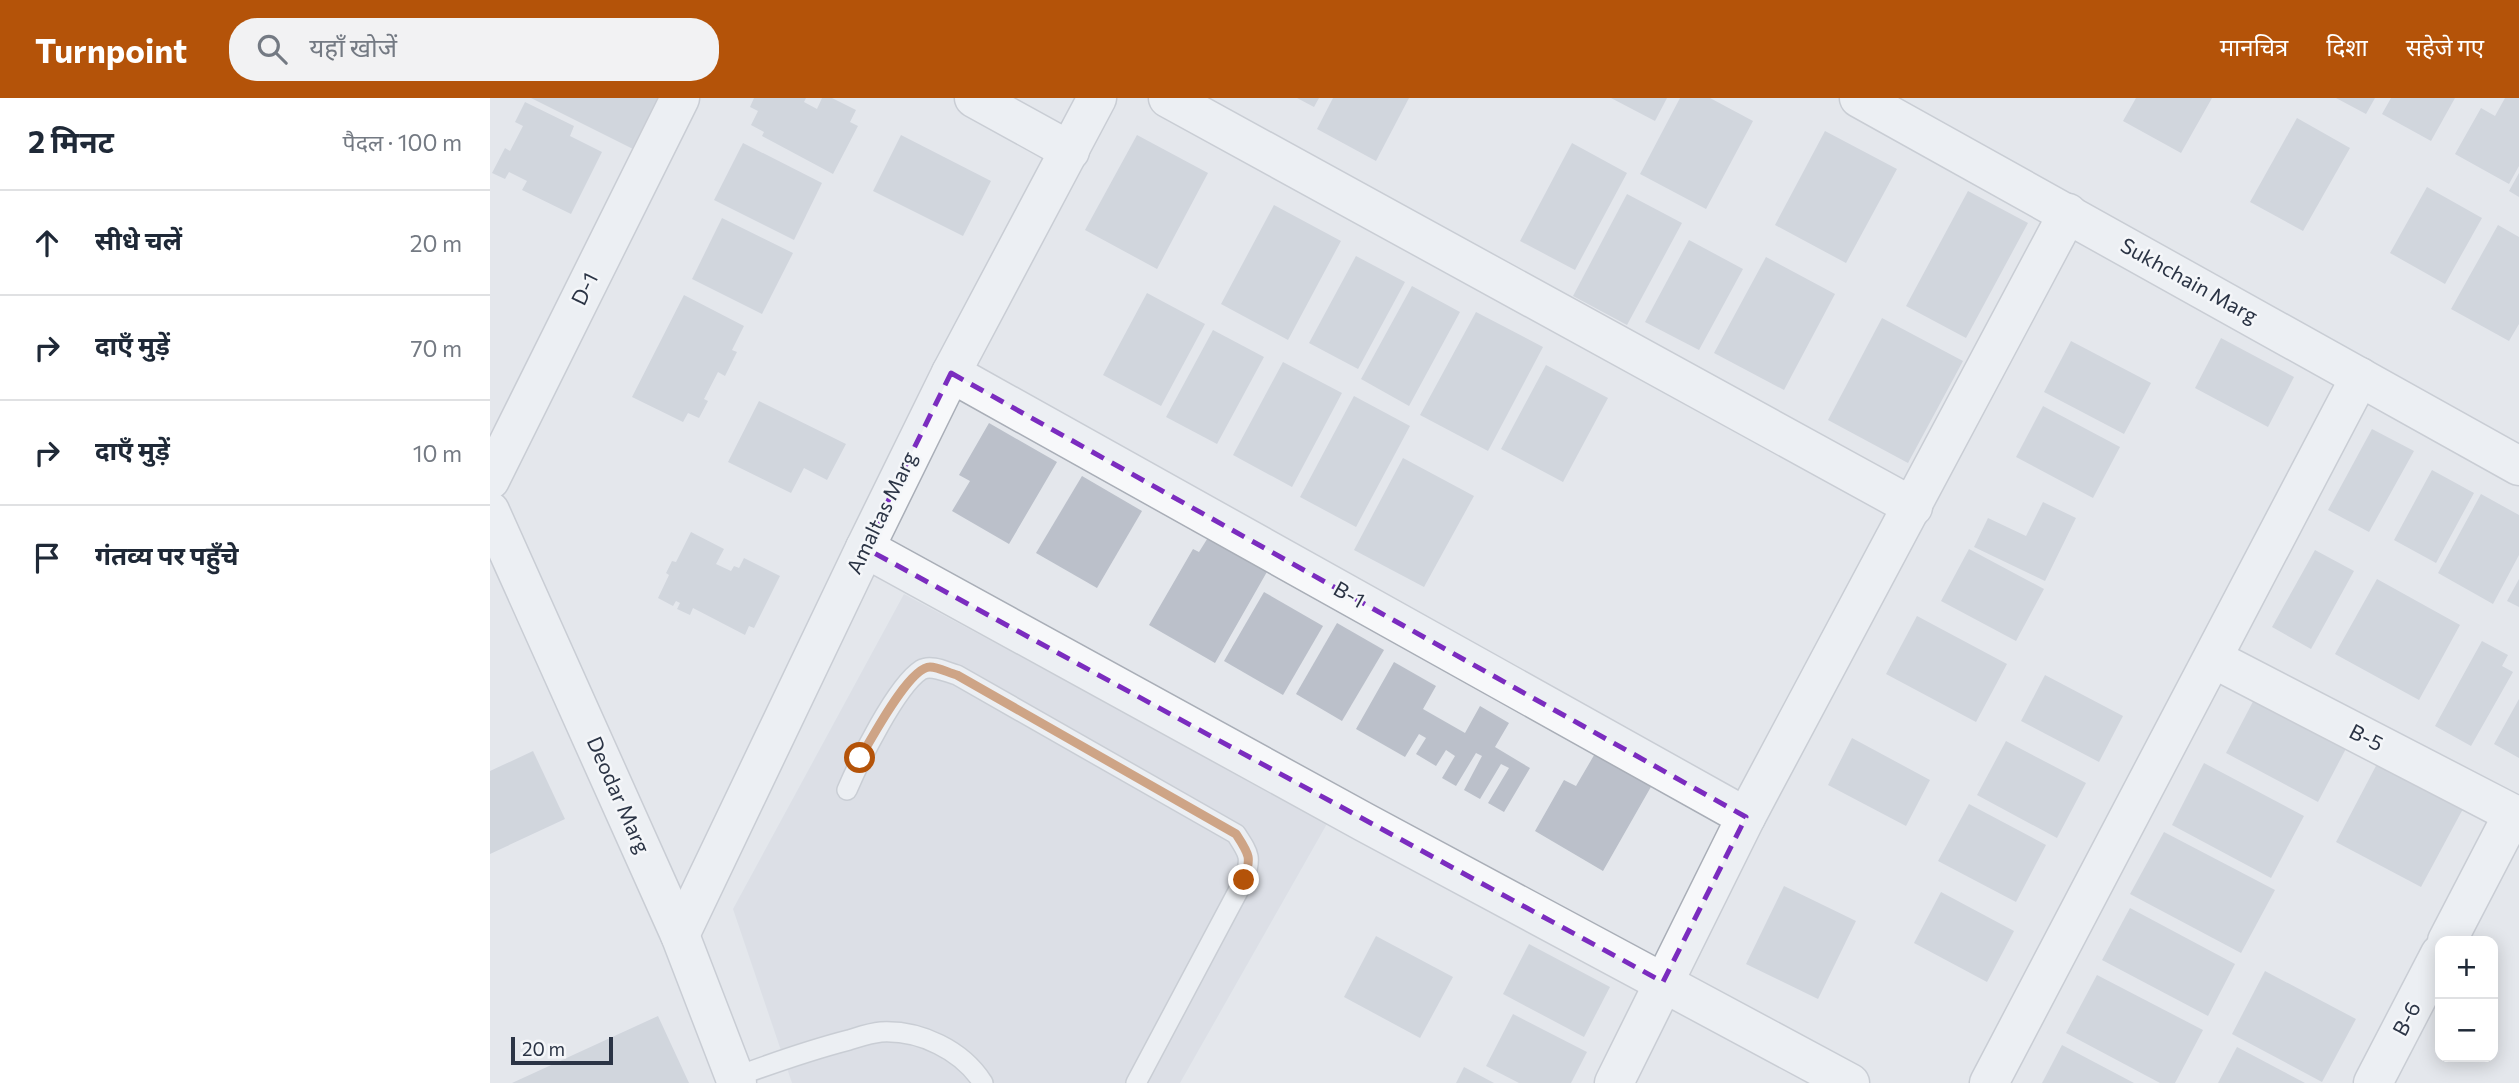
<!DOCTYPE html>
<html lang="hi">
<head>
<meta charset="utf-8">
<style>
	body { margin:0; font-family:Commissioner,"Noto Sans Devanagari",sans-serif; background:#f2f2f3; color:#1f2937 }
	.controls { position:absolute; right:21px; bottom:21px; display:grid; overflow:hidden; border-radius:14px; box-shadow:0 4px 18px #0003 }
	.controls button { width:63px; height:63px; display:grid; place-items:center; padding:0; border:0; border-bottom:2px solid #e0e1e3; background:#fff; color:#1f2937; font:35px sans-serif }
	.scale { position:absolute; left:21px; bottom:18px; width:102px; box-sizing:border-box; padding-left:7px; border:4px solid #2b3445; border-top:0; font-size:19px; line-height:24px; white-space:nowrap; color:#2b3445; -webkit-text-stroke:5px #f4f6f9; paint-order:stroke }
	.stop { position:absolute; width:21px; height:21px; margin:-16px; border:5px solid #b45309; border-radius:50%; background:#fff }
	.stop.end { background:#b45309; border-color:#fff; box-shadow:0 2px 7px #0008 }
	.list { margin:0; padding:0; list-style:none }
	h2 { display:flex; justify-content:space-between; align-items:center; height:91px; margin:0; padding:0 28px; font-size:30px }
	h2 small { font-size:23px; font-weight:400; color:#747a83 }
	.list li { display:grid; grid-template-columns:46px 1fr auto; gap:21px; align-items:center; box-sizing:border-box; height:105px; padding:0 28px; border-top:2px solid #e0e1e3 }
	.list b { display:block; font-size:26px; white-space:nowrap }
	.list em { font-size:23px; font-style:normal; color:#747a83 }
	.icon { flex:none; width:38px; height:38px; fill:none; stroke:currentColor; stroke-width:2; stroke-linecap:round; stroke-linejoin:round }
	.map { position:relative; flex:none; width:2029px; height:985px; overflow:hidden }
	header { display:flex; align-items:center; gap:42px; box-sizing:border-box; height:98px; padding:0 35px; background:#b45309; color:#fff }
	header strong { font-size:33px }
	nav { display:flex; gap:38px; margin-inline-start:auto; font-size:24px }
	.search { width:490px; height:63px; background:#f2f2f3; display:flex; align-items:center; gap:18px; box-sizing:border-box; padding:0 24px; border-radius:28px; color:#747a83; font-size:26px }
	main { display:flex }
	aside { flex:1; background:#fff }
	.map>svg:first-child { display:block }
	.built { fill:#d2d6de }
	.building { fill:#bbc0ca }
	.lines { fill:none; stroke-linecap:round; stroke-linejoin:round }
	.service-casing { stroke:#a9aeb7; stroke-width:22 }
	.minor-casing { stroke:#a9aeb7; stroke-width:41 }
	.service { stroke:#f7f8fa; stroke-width:19 }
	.minor { stroke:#f7f8fa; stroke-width:38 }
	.route { stroke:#b45309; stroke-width:9 }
	.marked { fill:none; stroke:#7b2cbf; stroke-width:5; stroke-dasharray:14 9; stroke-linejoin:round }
	.labels { text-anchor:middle; stroke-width:5; stroke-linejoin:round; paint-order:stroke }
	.street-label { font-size:21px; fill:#2b3445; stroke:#f4f6f9 }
</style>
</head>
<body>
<header>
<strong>Turnpoint</strong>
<div class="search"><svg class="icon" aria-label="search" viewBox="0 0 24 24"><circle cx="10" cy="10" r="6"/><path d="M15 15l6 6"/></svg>यहाँ खोजें</div>
<nav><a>मानचित्र</a><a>दिशा</a><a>सहेजे गए</a></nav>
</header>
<main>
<aside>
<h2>2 मिनट<small>पैदल · 100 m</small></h2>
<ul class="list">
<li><svg class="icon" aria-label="ahead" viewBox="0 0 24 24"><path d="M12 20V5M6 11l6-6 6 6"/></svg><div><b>सीधे चलें</b></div><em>20 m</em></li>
<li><svg class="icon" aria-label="right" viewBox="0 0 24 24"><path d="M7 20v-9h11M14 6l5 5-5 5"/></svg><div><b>दाएँ मुड़ें</b></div><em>70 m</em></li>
<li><svg class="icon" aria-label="right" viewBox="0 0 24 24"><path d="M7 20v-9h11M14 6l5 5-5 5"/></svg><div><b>दाएँ मुड़ें</b></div><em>10 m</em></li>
<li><svg class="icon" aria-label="arrive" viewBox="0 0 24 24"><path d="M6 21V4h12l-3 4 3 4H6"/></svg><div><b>गंतव्य पर पहुँचे</b></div></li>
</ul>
</aside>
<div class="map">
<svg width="2029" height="985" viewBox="0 0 2029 985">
	<rect width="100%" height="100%" fill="#e4e7ec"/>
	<path class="built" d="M414 496 838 724 690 985H302L243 811Z"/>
	<g class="building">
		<path d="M41 0H171L145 52Z"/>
		<path d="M264 0H316L314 4 327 11 332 0H342L366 12 360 24 368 28 343 76 272 38 274 34 261 27 268 13 260 9Z"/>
		<path d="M807 0H829L824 9Z"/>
		<path d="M843 0H919L886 63 827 31Z"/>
		<path d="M1121 0H1177L1165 23Z"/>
		<path d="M1190 0H1220L1263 23 1216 111 1150 76Z"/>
		<path d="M1646 0H1722L1691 55 1633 23Z"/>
		<path d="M1846 0H1885L1876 16Z"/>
		<path d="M1901 0H1965L1941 43 1892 16Z"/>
		<path d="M2015 0H2029V68L2019 86 1965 56 1991 10 2005 18Z"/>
		<path d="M35 4 84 28 80 38 112 54 81 116 32 92 37 83 19 74 15 81 2 75 15 50 20 53 33 28 25 24Z"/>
		<path d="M1807 20 1860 50 1813 133 1760 104Z"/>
		<path d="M1335 33 1407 71 1356 165 1285 127Z"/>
		<path d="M411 37 501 83 473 138 383 93Z"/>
		<path d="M647 37 718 75 667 171 595 132Z"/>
		<path d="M253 45 332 85 304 142 224 102Z"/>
		<path d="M1082 45 1137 75 1085 172 1030 143Z"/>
		<path d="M2029 75V99L2019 93Z"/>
		<path d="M1937 89 1992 120 1955 186 1900 155Z"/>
		<path d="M1478 93 1538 125 1476 240 1416 208Z"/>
		<path d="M1137 96 1192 125 1137 227 1083 198Z"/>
		<path d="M784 107 851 143 798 242 731 206Z"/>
		<path d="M232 120 303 155 272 216 202 181Z"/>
		<path d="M2008 127 2029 139V226L2019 243 1961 211Z"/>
		<path d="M1199 142 1253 171 1209 252 1155 224Z"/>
		<path d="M866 158 915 184 868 271 819 245Z"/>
		<path d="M1276 159 1345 196 1294 292 1224 255Z"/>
		<path d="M922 188 970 214 919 308 871 281Z"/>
		<path d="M657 195 715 226 671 308 613 277Z"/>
		<path d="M194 197 254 228 242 252 247 254 235 278 228 274 214 301 218 303 209 320 198 315 193 324 142 299Z"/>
		<path d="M986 214 1053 249 998 353 930 317Z"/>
		<path d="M1392 220 1473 263 1418 365 1338 322Z"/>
		<path d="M723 232 774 259 727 346 676 319Z"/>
		<path d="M1731 240 1804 279 1778 329 1705 290Z"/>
		<path d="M1581 243 1661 285 1634 336 1554 294Z"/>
		<path d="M793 264 852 295 802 389 743 357Z"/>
		<path d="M1056 267 1118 300 1073 384 1011 351Z"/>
		<path d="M864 298 920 328 866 429 810 399Z"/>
		<path d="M269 303 356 346 337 382 314 370 301 395 238 364Z"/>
		<path d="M1553 308 1630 349 1603 400 1526 359Z"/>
		<path d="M499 325 567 364 519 446 462 413 480 383 469 377Z"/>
		<path d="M1882 331 1924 353 1879 434 1838 412Z"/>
		<path d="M913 360 984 398 934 489 864 452Z"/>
		<path d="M1942 372 1984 395 1946 465 1904 442Z"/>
		<path d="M592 378 652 413 607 490 546 455Z"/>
		<path d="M1991 396 2029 417V457L2003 506 1948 475Z"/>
		<path d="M1553 404 1586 420 1555 483 1484 449 1498 420 1536 438Z"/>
		<path d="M201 434 234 451 226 466 241 473 244 468 249 470 254 460 290 478 264 530 259 528 255 537 203 510 200 517 187 511 190 505 186 503 183 508 168 500 179 477 176 475 182 463 186 464Z"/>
		<path d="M719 438 778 472 725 565 659 527 703 451 709 454Z"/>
		<path d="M1479 451 1554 491 1526 543 1451 503Z"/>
		<path d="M1825 452 1864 473 1821 551 1782 529Z"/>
		<path d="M1887 481 1970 527 1929 602 1845 556Z"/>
		<path d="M2029 481V509L2017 503Z"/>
		<path d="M774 494 833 528 793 597 734 563Z"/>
		<path d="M1427 518 1517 566 1486 624 1396 576Z"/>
		<path d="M847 525 894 552 852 623 806 596Z"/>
		<path d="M1992 543 2018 557 2012 568 2023 574 1981 648 1945 628Z"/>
		<path d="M904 564 946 588 933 611 975 635 990 608 1019 625 1005 649 1040 670 1014 714 998 705 1019 670 1011 666 990 701 974 692 992 658 986 655 966 688 952 680 965 658 956 652 946 668 926 656 936 640 929 636 915 659 866 631Z"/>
		<path d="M1555 577 1633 618 1609 664 1531 623Z"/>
		<path d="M1768 594 1860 643 1828 704 1736 655Z"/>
		<path d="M2029 601V660L2004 646Z"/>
		<path d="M1362 640 1440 682 1416 728 1338 687Z"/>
		<path d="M1516 643 1596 685 1567 740 1487 697Z"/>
		<path d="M1110 647 1166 680 1113 773 1045 733 1074 682 1086 688Z"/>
		<path d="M43 653 75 721 0 756V673Z"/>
		<path d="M1888 664 1974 709 1931 789 1846 744Z"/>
		<path d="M1714 665 1814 718 1781 780 1682 727Z"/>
		<path d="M1479 706 1556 747 1526 804 1448 763Z"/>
		<path d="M1674 734 1785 792 1751 855 1640 796Z"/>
		<path d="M1294 788 1366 823 1328 901 1256 866Z"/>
		<path d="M1451 794 1524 833 1497 884 1424 845Z"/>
		<path d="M1640 810 1745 866 1718 918 1612 862Z"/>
		<path d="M886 838 963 879 930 940 854 899Z"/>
		<path d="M1039 846 1120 889 1094 939 1013 896Z"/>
		<path d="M1775 873 1866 921 1832 984 1742 936Z"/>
		<path d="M1607 877 1713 932 1685 985H1670L1576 935Z"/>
		<path d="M1023 916 1097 954 1081 985H1029L996 968Z"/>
		<path d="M168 918 199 985H22Z"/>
		<path d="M1572 947 1644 985H1552Z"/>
		<path d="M1747 949 1815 985H1728Z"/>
		<path d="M974 969 1004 985H966Z"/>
	</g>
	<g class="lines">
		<g class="service-casing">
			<g id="service">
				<path d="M357 692C369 664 406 588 431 572 441 566 456 574 467 577L746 736C759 756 762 759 754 782L646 985"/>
				<path d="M245 979C283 965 320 952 359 942 369 939 380 935 391 934 430 932 472 952 493 985"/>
			</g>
		</g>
		<g class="minor-casing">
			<g id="minor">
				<path d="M484 0 580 53"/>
				<path d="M678 0 1423 409"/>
				<path d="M1369 0 2029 368"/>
				<path d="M461 275 1256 719"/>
				<path d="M0 382 190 0"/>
				<path d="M0 413 190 837 247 985"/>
				<path d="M375 450 874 724 1360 985"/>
				<path d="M1724 561 2029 719"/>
				<path d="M190 837 375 450 461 275 607 0"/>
				<path d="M1957 843 2023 716"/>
				<path d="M1124 985 1256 719 1578 115"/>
				<path d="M1499 985 1870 279"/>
				<path d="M1883 985 1950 856"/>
			</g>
		</g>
		<use href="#service" class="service"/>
		<use href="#minor" class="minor"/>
	</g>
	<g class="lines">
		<path class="route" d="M370 660C381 642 419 569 440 569 448 569 459 575 467 577L746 736C759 756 762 759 754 782"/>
	</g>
	<path d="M0 0H2029V985H0ZM461 275 1256 719 1173 884 375 450Z" fill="#e4e7ec" fill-opacity=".55" fill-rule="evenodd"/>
	<path class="marked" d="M461 275 1256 719 1173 884 375 450Z"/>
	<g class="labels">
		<g class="street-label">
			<text transform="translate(1699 183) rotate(29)" y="7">Sukhchain Marg</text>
			<text transform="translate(95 191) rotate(-64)" y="7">D-1</text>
			<text transform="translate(392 415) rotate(-64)" y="7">Amaltas Marg</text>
			<text transform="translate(859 497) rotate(29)" y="7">B-1</text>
			<text transform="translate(1876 640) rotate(27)" y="7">B-5</text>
			<text transform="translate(128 697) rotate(66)" y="7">Deodar Marg</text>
			<text transform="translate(1917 921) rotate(-62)" y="7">B-6</text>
		</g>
	</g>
</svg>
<div class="controls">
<button>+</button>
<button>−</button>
</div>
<div class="scale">20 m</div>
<div class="stop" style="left:370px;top:660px"></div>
<div class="stop end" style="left:754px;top:782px"></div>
</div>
</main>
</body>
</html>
